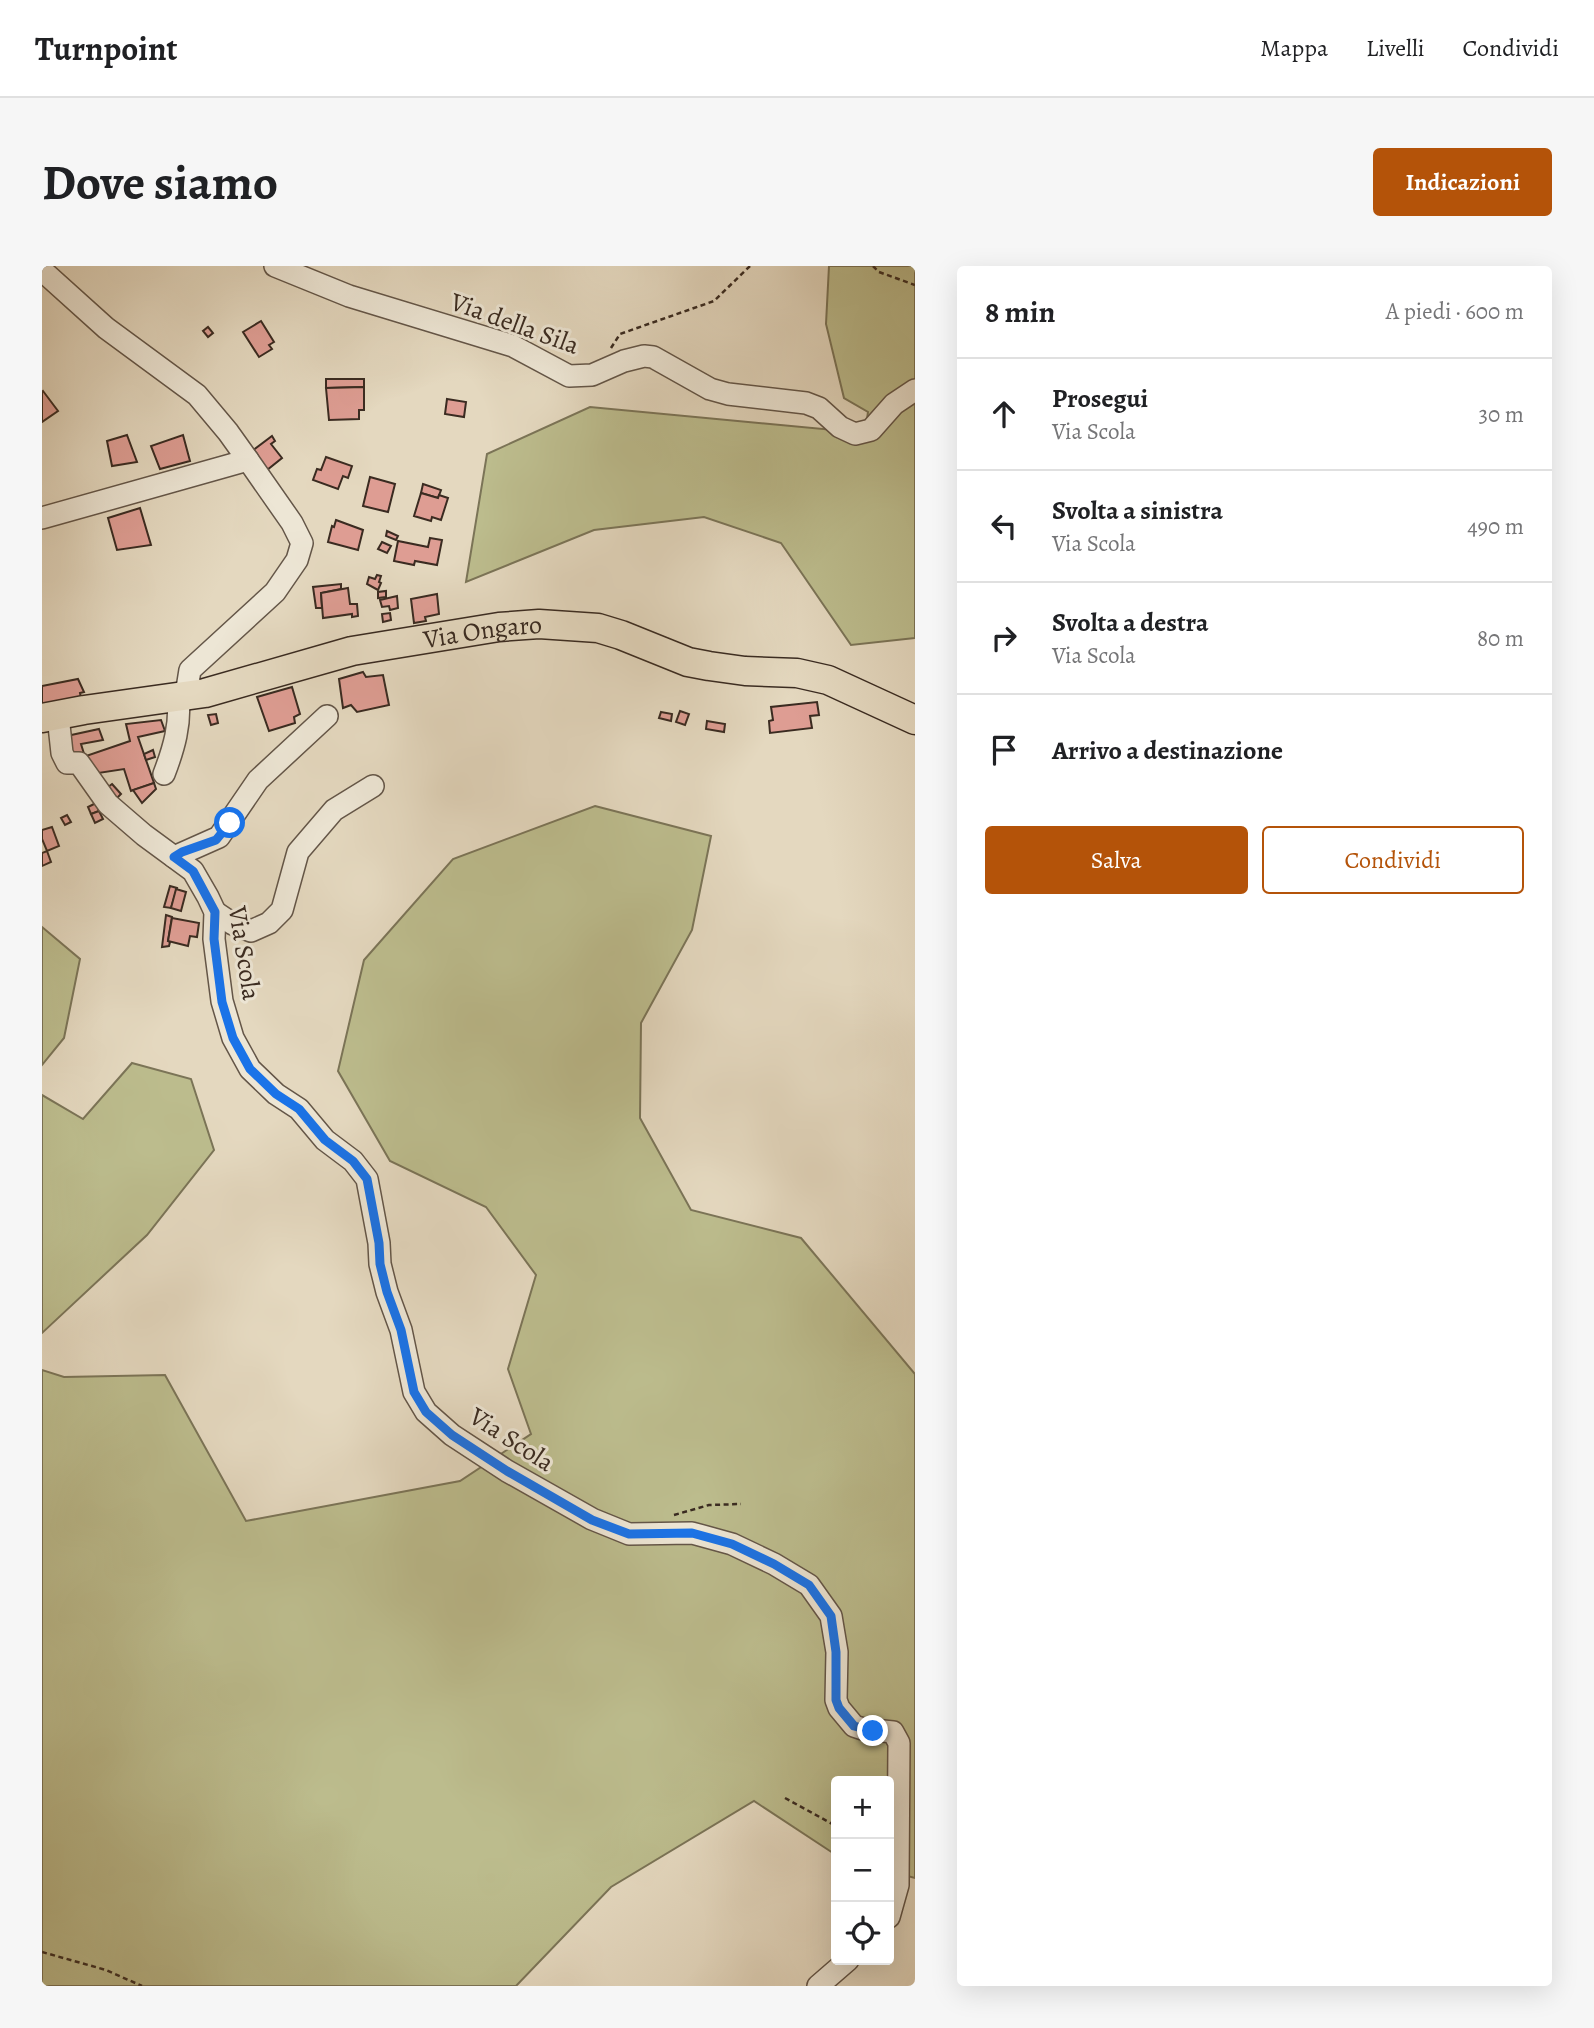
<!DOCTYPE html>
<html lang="it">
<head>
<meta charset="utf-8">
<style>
	body { margin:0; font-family:Alegreya,serif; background:#f6f6f6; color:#202124 }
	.controls { position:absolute; right:21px; bottom:21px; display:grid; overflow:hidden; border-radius:7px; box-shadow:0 7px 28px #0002 }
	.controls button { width:63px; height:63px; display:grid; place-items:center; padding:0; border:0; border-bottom:2px solid #e0e0e0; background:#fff; color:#202124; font:35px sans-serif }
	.stop { position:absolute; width:21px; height:21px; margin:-16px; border:5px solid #1a73e8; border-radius:50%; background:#fff }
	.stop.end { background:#1a73e8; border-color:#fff; box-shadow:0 2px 7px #0008 }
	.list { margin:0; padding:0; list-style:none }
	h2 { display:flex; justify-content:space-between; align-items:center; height:91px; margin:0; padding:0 28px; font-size:30px }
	h2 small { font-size:23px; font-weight:400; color:#757577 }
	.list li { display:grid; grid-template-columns:46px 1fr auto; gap:21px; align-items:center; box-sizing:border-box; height:112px; padding:0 28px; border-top:2px solid #e0e0e0 }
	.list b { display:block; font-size:26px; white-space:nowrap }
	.list p { margin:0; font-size:23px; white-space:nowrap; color:#757577 }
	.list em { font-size:23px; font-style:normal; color:#757577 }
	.actions { display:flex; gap:14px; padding:21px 28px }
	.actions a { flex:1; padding:16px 0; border:2px solid #b45309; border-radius:7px; text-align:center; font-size:24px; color:#b45309 }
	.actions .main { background:#b45309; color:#fff }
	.icon { flex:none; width:38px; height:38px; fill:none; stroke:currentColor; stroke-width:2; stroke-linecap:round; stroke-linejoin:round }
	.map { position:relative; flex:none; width:873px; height:1720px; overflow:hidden; border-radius:7px }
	header { display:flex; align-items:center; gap:42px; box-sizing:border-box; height:98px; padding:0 35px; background:#fff; border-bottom:2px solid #e0e0e0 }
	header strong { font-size:33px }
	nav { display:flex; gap:38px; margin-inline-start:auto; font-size:24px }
	.intro { display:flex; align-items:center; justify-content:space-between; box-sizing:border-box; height:168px; padding:0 42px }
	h1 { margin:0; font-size:49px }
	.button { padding:18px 32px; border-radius:7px; background:#b45309; color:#fff; font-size:24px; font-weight:700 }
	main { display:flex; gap:42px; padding:0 42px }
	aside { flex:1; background:#fff; border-radius:7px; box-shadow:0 7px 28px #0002 }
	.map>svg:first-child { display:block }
	.green { fill:#bcbc8d; stroke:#7b7457; stroke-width:2 }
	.building { fill:#de9d93; stroke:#3a2b21; stroke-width:2 }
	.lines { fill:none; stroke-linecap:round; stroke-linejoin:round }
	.minor-casing { stroke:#645648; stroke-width:24 }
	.major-casing { stroke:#3a2b21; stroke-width:31 }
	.path { stroke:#3a2b21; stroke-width:2.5; stroke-dasharray:5 3.5; stroke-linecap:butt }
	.minor { stroke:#ede6d5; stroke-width:21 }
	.major { stroke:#e4d8bf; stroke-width:28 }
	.route { stroke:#1a73e8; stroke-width:9 }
	.labels { text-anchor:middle; stroke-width:6; stroke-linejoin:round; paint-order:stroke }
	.street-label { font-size:26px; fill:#3a2b21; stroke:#ede6d5 }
</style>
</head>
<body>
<header>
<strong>Turnpoint</strong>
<nav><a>Mappa</a><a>Livelli</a><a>Condividi</a></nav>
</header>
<div class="intro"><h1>Dove siamo</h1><a class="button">Indicazioni</a></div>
<main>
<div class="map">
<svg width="873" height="1720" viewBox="0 0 873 1720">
	<rect width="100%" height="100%" fill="#e4d8bf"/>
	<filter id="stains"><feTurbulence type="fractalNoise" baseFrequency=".00286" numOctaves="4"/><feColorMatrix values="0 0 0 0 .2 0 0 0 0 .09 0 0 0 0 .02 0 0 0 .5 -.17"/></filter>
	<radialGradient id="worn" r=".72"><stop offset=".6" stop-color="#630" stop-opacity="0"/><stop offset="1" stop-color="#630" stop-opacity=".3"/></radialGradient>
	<g class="green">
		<path d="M787 0H873V372L809 379 739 277 662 251 552 264 424 316 445 188 548 141 823 167 826 146 802 132 784 58Z"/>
		<path d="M553 540 669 570 650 664 599 757 598 852 649 944 759 972 873 1108V1612L847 1605V1515H794V1589L712 1535 569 1621 474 1720H0V1104L22 1111 123 1109 204 1255 418 1215 489 1168 466 1103 494 1009 444 941 348 895 296 805 322 694 411 593Z"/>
		<path d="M0 661 38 693 22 772 0 799Z"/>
		<path d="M90 797 149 813 172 884 105 969 0 1067V829L41 853Z"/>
	</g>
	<g class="building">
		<path d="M219 55 232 76 227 79 230 83 217 91 201 66Z"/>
		<path d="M166 61 171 67 166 71 161 65Z"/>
		<path d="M284 113H322V121L284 122Z"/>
		<path d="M322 121V144H317V153L287 154 284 122Z"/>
		<path d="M1 125 16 145 0 156V126Z"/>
		<path d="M405 133 424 136 422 151 403 148Z"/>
		<path d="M85 169 95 196 70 200 65 175Z"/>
		<path d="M141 169 148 195 118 203 109 180Z"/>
		<path d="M230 170 233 175 229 178 240 192 225 204 210 185Z"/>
		<path d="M284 191 310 200 306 212 301 210 296 223 271 214 275 203 279 204Z"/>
		<path d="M328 211 353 218 346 246 321 240Z"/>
		<path d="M381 218 399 224 396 232 379 227Z"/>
		<path d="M379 227 396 232 397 229 406 232 399 254 390 251 389 255 372 250Z"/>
		<path d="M98 242 109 279 75 284 66 252Z"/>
		<path d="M294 254 321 264 316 284 286 276 290 260 292 261Z"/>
		<path d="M345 265 356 270 354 274 344 270Z"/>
		<path d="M388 272 400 274 395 299 373 295 372 299 352 295 356 275 386 281Z"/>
		<path d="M340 276 349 280 345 287 336 283Z"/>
		<path d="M335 309 339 310 337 316 339 317 336 324 325 318 327 311 333 313Z"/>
		<path d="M299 318V323L279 327 280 342H274L271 321Z"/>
		<path d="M306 322 308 338H315L316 350 310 351V348L281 352 279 327Z"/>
		<path d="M344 325V331L336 332V326Z"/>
		<path d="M395 328 397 348 383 351 384 355 372 357 369 333Z"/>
		<path d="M355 330 356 342 348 344 347 340 340 341 338 334Z"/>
		<path d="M348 347 349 354 341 356 340 348Z"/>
		<path d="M321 406 324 411 341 409 347 439 315 446 309 439 301 442 297 413Z"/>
		<path d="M36 413 42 426 38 427 39 432 0 440V420Z"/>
		<path d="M250 421 258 448 252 451 253 457 227 465 215 431Z"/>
		<path d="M775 436 777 449 768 450 770 462 728 467 727 455 731 454 729 441Z"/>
		<path d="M638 445 647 448 643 459 634 456Z"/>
		<path d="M619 446 630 448 629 455 617 452Z"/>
		<path d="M174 448 176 457 169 459 166 449Z"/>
		<path d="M119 454 123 465 96 471 112 517 89 525 82 503 50 508 41 491 88 475 84 458Z"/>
		<path d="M665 455 683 458 682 466 664 463Z"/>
		<path d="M57 463 61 474 39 478 43 491H25L20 471Z"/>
		<path d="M111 484 113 491 104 494 102 488Z"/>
		<path d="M112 517 114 523 100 537 91 524Z"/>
		<path d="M70 518 79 528 71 536 61 525Z"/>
		<path d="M54 537 57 545 49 548 46 541Z"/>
		<path d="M57 545 61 553 53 557 49 548Z"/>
		<path d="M25 549 29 556 23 559 19 552Z"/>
		<path d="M10 561 17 580 5 585 0 573V564Z"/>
		<path d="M5 585 9 596 0 600V587Z"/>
		<path d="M128 620 135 622 129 642 122 641Z"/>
		<path d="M134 623 144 626 139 645 129 642Z"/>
		<path d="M124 649 130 651 126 675 128 676 127 680 120 681Z"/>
		<path d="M130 652 157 657 155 671 148 670 146 680 126 675Z"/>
	</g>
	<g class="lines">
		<g class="minor-casing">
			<g id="minor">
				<path d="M233 0 307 30 471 80 527 110 550 109 582 95 602 90 611 91 668 123 686 128 764 137 777 142 798 161 813 168 829 164 852 138 873 124"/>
				<path d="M3 7 64 62 155 129 186 166 206 194 250 257 260 277 255 294 233 326 148 404 144 429"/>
				<path d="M0 252 206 194"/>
				<path d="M16 450 20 487 25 497H37L66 538 102 569 151 605 166 631 173 646 172 673 180 735 191 772 208 803 234 828 257 843 283 874 311 895 325 913 337 977 338 998 345 1026 359 1064 372 1126 384 1146 410 1169 465 1205 550 1253 587 1268 650 1267 690 1278 732 1298 767 1319 789 1350 795 1386 794 1434 797 1442 812 1460 821 1463 851 1466 857 1477 856 1619 847 1651"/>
				<path d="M122 508C132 482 139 458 136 430"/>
				<path d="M132 591 177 571 216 514 285 450"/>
				<path d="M173 646 191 658 209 665 227 657 240 644 256 586 292 544 331 520"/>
				<path d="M776 1720 806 1694"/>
			</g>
		</g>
		<g class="major-casing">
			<g id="major">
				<path id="s1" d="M0 452 42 444 163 427 310 385 457 361 497 358 556 362 579 369 646 396 667 400 703 405 755 407 786 414 873 454"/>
			</g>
		</g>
		<g class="path">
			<path d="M831 0 837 6 873 19"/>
			<path d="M569 82 578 68 672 35 708 0"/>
			<path d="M632 1249 667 1239 699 1238"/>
			<path d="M743 1532 794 1560"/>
			<path d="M0 1686 64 1704 100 1720"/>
		</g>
		<use href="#minor" class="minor"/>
		<use href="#major" class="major"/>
	</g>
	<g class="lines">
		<path class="route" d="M188 557 174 574 140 586 132 591 151 605 173 646 172 673 180 736 191 772 208 803 234 828 257 843 283 874 311 895 325 913 337 977 338 998 345 1026 359 1064 372 1126 384 1146 410 1169 465 1205 550 1254 587 1268 650 1267 690 1278 732 1298 767 1319 789 1350 794 1386V1434L797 1442 812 1460 831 1465"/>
	</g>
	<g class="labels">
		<g class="street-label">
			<text transform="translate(473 57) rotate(20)" y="9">Via della Sila</text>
			<text dy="9" stroke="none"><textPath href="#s1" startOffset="450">Via Ongaro</textPath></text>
			<text transform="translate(203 687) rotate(81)" y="9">Via Scola</text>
			<text transform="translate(470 1173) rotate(33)" y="9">Via Scola</text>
		</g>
	</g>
	<rect width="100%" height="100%" filter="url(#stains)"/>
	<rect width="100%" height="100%" fill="url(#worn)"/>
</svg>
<div class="controls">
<button>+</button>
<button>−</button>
<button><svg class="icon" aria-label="locate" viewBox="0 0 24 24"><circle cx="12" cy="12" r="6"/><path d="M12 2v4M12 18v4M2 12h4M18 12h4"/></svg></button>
</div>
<div class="stop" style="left:188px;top:557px"></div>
<div class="stop end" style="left:831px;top:1465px"></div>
</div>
<aside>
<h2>8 min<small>A piedi · 600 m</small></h2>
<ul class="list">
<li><svg class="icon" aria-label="ahead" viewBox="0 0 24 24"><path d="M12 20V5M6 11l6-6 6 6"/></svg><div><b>Prosegui</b><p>Via Scola</p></div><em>30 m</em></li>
<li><svg class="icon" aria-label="left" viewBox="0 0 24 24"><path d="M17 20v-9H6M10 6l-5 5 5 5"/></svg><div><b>Svolta a sinistra</b><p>Via Scola</p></div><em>490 m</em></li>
<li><svg class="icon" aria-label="right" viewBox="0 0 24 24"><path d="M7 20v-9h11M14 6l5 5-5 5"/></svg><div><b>Svolta a destra</b><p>Via Scola</p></div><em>80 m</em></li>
<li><svg class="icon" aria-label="arrive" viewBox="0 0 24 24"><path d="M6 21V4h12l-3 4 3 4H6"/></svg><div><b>Arrivo a destinazione</b></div></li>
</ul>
<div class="actions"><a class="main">Salva</a><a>Condividi</a></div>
</aside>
</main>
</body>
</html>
